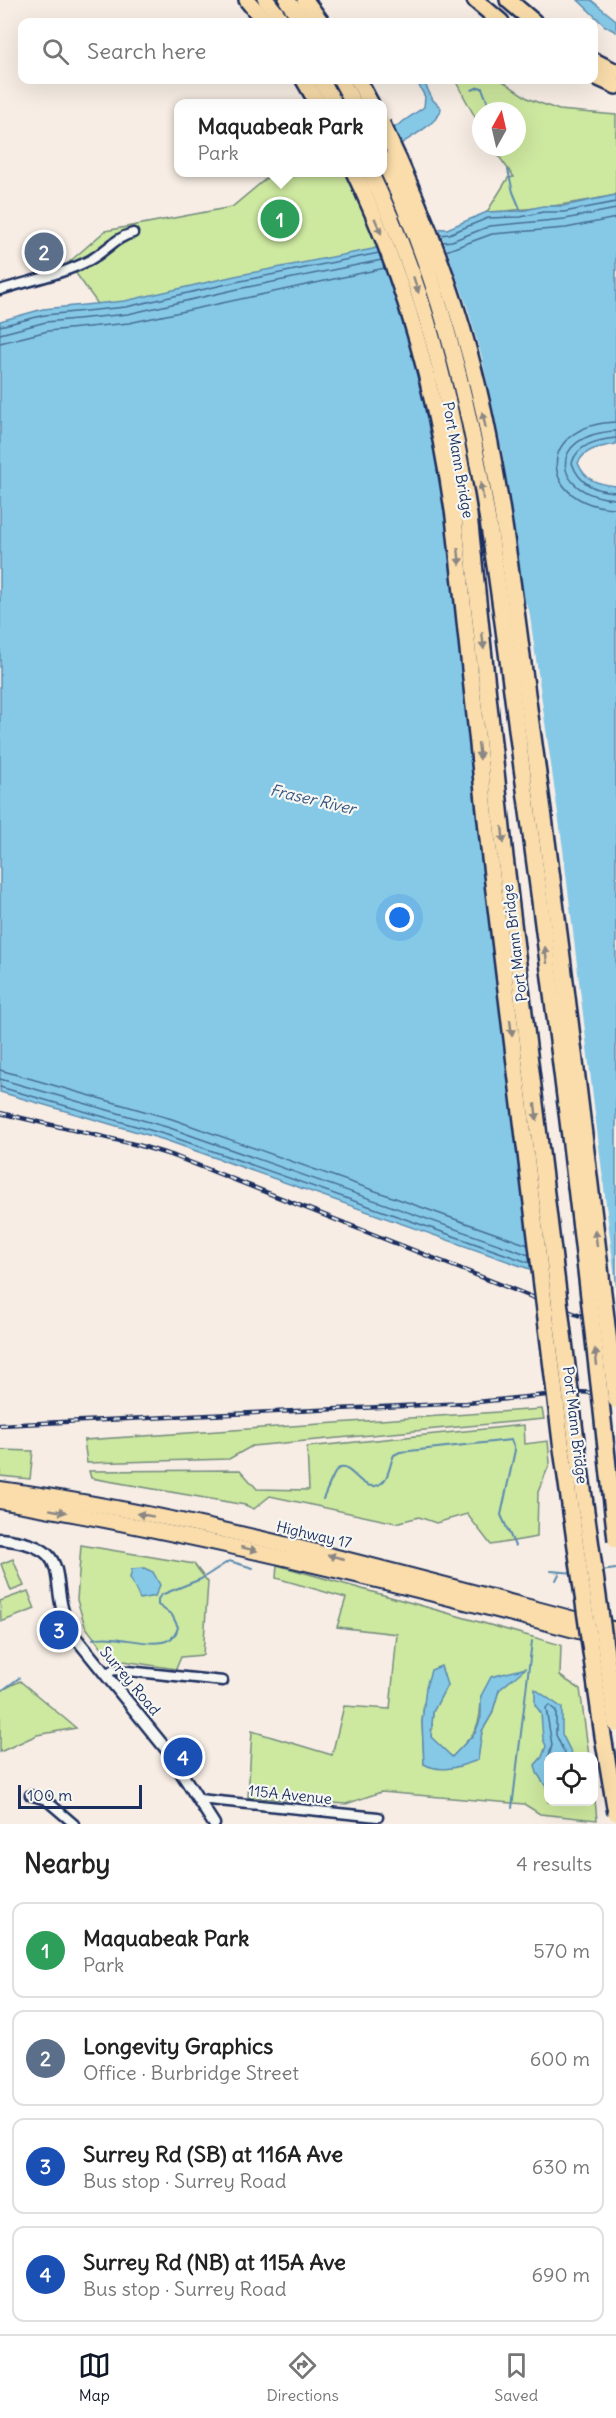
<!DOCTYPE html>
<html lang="en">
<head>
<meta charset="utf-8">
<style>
	body { margin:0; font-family:Delius,sans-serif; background:#f2f2f2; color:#222 }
	.controls { position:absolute; right:18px; bottom:18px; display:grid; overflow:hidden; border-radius:12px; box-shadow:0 6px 24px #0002 }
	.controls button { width:54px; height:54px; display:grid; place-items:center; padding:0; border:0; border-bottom:2px solid #e0e0e0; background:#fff; color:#222; font:30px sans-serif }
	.compass { position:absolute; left:472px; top:102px; width:54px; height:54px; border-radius:50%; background:#fff; box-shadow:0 6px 24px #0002; rotate:8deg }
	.scale { position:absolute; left:18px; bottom:15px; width:124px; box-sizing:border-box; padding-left:6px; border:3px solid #1b2f5e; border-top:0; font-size:16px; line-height:21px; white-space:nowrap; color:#1b2f5e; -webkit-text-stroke:4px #f6f6f2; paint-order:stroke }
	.you { position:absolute; left:400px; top:918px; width:21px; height:21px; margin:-15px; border:4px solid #fff; border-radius:50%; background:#1a73e8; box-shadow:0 0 0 9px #1a73e833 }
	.badge { display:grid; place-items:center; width:39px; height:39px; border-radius:50%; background:#111827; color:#fff; font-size:20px; font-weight:700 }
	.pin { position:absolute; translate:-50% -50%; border:3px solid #fff; box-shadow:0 2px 6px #0006 }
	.popup { position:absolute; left:174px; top:99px; width:213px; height:78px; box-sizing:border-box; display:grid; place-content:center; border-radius:12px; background:#fff; filter:drop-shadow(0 2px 4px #0005); font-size:20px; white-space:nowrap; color:#767676 }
	.popup b { font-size:22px; color:#222 }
	.popup::after { content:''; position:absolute; left:50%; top:100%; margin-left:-12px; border:12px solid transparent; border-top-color:#fff }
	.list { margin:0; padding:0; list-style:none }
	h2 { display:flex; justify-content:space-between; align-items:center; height:78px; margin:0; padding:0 24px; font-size:26px }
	h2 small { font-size:20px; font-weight:400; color:#767676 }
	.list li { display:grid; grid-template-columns:39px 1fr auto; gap:18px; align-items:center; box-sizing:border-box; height:96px; margin:0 12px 12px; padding:0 12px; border:2px solid #e0e0e0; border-radius:12px }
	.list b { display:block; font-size:22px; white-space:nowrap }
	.list p { margin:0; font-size:20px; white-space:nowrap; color:#767676 }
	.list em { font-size:20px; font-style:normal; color:#767676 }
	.icon { flex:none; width:33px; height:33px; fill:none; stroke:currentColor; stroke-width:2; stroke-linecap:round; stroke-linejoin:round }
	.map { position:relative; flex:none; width:616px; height:1824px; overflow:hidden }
	.search { position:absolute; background:#fff; box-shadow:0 6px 24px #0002; left:18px; right:18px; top:18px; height:66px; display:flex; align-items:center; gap:15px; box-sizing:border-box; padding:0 21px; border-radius:12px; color:#767676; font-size:22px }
	.sheet { height:510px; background:#fff }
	nav { display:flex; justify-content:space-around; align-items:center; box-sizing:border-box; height:84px; border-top:2px solid #e0e0e0; background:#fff; font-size:16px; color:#767676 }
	nav a { display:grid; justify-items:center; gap:3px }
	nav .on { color:#111827 }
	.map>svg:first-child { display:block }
	.green { fill:#cde89f; stroke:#748c7e; stroke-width:1.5; fill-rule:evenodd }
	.water { fill:#86c9e7; stroke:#5b8bb0; stroke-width:1.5 }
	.pier { fill:#f7ede4 }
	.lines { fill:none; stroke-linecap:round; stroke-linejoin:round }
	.shore { stroke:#466d95; stroke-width:1.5 }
	.stream { stroke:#5b8bb0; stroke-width:2 }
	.minor-casing { stroke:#1b2f5e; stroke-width:13 }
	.tertiary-casing { stroke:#1b2f5e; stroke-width:15 }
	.trunk-casing { stroke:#1b2f5e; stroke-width:18 }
	.motorway-casing { stroke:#1b2f5e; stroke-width:20 }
	.minor { stroke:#f6f6f2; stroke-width:8 }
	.tertiary { stroke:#f6f6f2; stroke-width:10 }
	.trunk { stroke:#faddab; stroke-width:14 }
	.motorway { stroke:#faddab; stroke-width:15 }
	.rail-casing { stroke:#1b2f5e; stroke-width:4.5 }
	.rail { stroke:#f6f6f2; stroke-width:2; stroke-dasharray:7; stroke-linecap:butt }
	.motorway-bridge-casing { stroke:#1b2f5e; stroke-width:20; stroke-linecap:butt }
	.motorway-bridge { stroke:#faddab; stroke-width:15 }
	.oneway { fill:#8a8684 }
	.labels { text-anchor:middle; stroke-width:4.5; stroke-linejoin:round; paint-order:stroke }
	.street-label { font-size:15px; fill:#1b2f5e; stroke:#f6f6f2 }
	.water-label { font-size:16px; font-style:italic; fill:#365680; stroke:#f6f6f2 }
</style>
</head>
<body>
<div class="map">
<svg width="616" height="1824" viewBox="0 0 616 1824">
	<rect width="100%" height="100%" fill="#f7ede4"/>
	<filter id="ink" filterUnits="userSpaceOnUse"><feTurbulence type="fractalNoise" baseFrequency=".0167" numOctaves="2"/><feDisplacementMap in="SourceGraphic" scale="12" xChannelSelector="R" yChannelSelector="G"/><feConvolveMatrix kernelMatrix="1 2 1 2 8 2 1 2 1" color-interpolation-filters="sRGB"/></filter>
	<g filter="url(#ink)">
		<g class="green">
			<path d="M455 80H501L529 99 559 110 616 115V195C573 204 530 210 487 212L508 178 514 177 492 147H517V111H481V128Z"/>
			<path d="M273 173H367L385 255 100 307 75 272H72L73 270 68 263 105 231 232 207Z"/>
			<path d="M542 1409 544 1419 252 1446 229 1459 87 1463 84 1440Z"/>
			<path d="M524 1425 525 1444 548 1441 550 1463 538 1492 537 1537 491 1545 467 1514 436 1523 419 1517 396 1523 270 1496 254 1509 245 1505 91 1478 89 1471 240 1470 257 1489 309 1490 307 1447Z"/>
			<path d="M0 1450 33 1451 30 1479 0 1476Z"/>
			<path d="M81 1545 194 1564 208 1582 203 1655 181 1657 176 1669 110 1659 85 1626 77 1600Z"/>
			<path d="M13 1559 24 1586 11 1591 1 1564Z"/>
			<path d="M277 1565 561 1645 560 1676 580 1689 589 1756H548V1802H594V1790L597 1820 540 1814 524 1804 381 1792 346 1804 248 1797 252 1731 332 1755 344 1706 390 1709 397 1634 337 1627 346 1598 276 1578ZM447 1685 433 1712 431 1738 452 1757C474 1734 481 1730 481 1696L499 1690 492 1714 482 1731 477 1760 424 1764 422 1722 424 1703Z"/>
			<path d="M28 1591 35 1609 1 1622 0 1601Z"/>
			<path d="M20 1681 76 1728 37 1735 0 1752V1691Z"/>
		</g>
		<g class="water">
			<path d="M578 0H591L616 20V32L605 26Z"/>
			<path d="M416 80H423L433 100 441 108C441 122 407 139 395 148L385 132 395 127 424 107 425 97Z"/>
			<path d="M616 195V444C601 447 585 448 578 463 585 481 598 484 616 486V1305L541 1273 165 1140 0 1092V321L43 309 125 301 235 276 373 249 407 234 426 228 447 229 487 212 521 211 543 206H563Z"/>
			<path d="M144 1568 153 1572 160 1585 155 1596 140 1599 130 1578 132 1569Z"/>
			<path d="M441 1666 447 1685 433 1712 431 1737 452 1757 475 1733 481 1717V1696L491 1677 526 1668 499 1690 492 1714 482 1731 478 1760C461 1766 441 1774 424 1764L422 1722 426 1687 431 1670Z"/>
			<path d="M535 1689 562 1708V1734L573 1756H548V1790L537 1773 535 1765 542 1757 546 1746 543 1739 541 1713 535 1705Z"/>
		</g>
		<path class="pier" d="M425 225H438L467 306 482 358 503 456 523 598 529 610 563 849 616 1287V1308L531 1273 482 860 448 517 421 373 407 323 378 243Z"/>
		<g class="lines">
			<g class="shore">
				<path d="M440 235 449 234 488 218 521 217 543 212H564L616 202"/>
				<path d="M443 242 452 241 490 226 565 219 616 209"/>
				<path d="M446 251 492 234 566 228 616 218"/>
				<path d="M0 326 45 315 126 307 236 282 379 253"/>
				<path d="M0 334 46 322 128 314 238 289 382 260"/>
				<path d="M0 343 48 331 129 323 385 268"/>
				<path d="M616 422C534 425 539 506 616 508"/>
				<path d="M616 431C546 434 551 496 616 499"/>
				<path d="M616 438C598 440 577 444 572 463 579 484 595 491 616 492"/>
				<path d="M0 1070 172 1119 528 1245"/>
				<path d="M0 1079 170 1128 529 1255"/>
				<path d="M0 1087 167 1135 530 1263"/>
				<path d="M549 1756 552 1745 546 1708 549 1705 556 1711V1735L566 1756"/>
			</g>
			<g class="stream">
				<path d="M472 90 479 87 482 88 491 111"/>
				<path d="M502 147 504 150"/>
				<path d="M508 170 513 192 521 211"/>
				<path d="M323 1499C326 1493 334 1471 338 1469 350 1462 360 1489 375 1486 389 1484 389 1465 394 1455L400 1452 511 1440 515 1450 501 1515 515 1546"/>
				<path d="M551 1571 575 1573"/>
				<path d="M601 1571 616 1569"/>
				<path d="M556 1580 560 1572"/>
				<path d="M93 1639C118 1631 171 1659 178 1627L172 1615 158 1605V1599L161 1595 201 1579 229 1561 253 1568"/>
				<path d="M0 1692 19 1678"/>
				<path d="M512 1808 532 1641"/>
			</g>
			<g class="minor-casing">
				<g id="minor">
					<path d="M0 290C28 281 64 274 90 260 105 252 116 237 133 233"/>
					<path d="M106 1676 113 1670 128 1671 223 1681"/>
					<path d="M30 1795 46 1800 74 1824"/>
					<path d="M199 1799 378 1817"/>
				</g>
			</g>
			<g class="tertiary-casing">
				<path id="tertiary" d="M0 1539C82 1547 43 1582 72 1633L166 1749 214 1824"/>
			</g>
			<g class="trunk-casing">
				<g id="trunk">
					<path d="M0 1489C209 1518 413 1577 616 1630"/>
					<path d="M0 1501C208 1536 412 1587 616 1641"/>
				</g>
			</g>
			<g class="motorway-casing">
				<g id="motorway">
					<path d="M247 0 265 22"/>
					<path d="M266 0 283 22"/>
					<path d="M287 0 303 22"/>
					<path d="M305 0 321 22"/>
					<path d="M475 0 501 22"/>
					<path d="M508 0 534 22"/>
					<path d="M594 61 616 72"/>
					<path d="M594 76 616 86"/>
					<path d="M304 80 318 104"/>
					<path d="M321 80 335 104"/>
					<path d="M341 80 354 104"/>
					<path d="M358 80 371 104"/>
				</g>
			</g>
			<use href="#minor" class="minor"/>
			<use href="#tertiary" class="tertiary"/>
			<use href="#trunk" class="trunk"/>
			<use href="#motorway" class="motorway"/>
			<g class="rail-casing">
				<g id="rail">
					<path d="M0 1113 138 1145 174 1156 616 1330"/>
					<path d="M0 1425 467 1403 577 1392 616 1394"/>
				</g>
			</g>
			<use href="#rail" class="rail"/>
			<g class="motorway-bridge-casing">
				<g id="motorway-bridge">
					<path d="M382 124C418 199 449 276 470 356 503 478 515 613 533 737 564 958 589 1179 616 1400"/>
					<path d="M382 158C476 350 495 566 523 775 558 1029 589 1285 616 1540"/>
					<path d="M354 172C407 281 437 398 454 517L490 858 561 1442 603 1736 616 1813"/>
					<path d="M370 172C423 280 451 397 469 515L505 857 576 1440 616 1724"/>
				</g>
			</g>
			<use href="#motorway-bridge" class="motorway-bridge"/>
		</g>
		<defs><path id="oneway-solid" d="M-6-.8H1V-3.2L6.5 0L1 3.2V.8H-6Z" transform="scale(1.5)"/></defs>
		<g class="oneway">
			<use href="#oneway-solid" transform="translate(378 226) rotate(67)"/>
			<use href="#oneway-solid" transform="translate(416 285) rotate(72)"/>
			<use href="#oneway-solid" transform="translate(484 420) rotate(-102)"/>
			<use href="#oneway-solid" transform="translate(482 491) rotate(-99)"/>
			<use href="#oneway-solid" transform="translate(459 557) rotate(84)"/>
			<use href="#oneway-solid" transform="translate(483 641) rotate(84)"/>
			<use href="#oneway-solid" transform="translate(479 751) rotate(84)"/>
			<use href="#oneway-solid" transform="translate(503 835) rotate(84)"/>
			<use href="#oneway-solid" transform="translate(546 955) rotate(-97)"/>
			<use href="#oneway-solid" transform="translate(511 1028) rotate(83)"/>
			<use href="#oneway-solid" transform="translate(536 1112) rotate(83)"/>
			<use href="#oneway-solid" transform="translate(596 1238) rotate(-97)"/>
			<use href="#oneway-solid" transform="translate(596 1357) rotate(-97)"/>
			<use href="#oneway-solid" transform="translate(58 1511) rotate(10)"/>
			<use href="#oneway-solid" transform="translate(145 1515) rotate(-170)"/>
			<use href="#oneway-solid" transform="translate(249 1549) rotate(13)"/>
			<use href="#oneway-solid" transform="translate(336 1557) rotate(-167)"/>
		</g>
	</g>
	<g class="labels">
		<g class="street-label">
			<text transform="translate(458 460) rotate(80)" y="5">Port Mann Bridge</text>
			<text transform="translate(515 943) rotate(-97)" y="5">Port Mann Bridge</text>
			<text transform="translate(575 1425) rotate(83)" y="5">Port Mann Bridge</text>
			<text transform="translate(314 1535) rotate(13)" y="5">Highway 17</text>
			<text transform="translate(130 1681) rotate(50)" y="5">Surrey Road</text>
			<text transform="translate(290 1795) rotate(6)" y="5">115A Avenue</text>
		</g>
		<g class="water-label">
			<text transform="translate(313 799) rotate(13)" y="6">Fraser River</text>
		</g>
	</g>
</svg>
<div class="controls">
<button><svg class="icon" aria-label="locate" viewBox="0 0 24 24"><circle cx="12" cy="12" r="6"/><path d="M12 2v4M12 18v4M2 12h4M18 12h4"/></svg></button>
</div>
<svg class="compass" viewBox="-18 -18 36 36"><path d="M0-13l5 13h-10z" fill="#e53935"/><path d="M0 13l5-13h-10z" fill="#767676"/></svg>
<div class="scale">100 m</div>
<div class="you"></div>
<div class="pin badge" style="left:280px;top:219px;background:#2e9e5b">1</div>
<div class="popup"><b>Maquabeak Park</b>Park</div>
<div class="pin badge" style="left:44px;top:252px;background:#5c6f8a">2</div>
<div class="pin badge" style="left:59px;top:1630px;background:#1a4fb4">3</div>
<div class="pin badge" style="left:183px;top:1757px;background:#1a4fb4">4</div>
<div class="search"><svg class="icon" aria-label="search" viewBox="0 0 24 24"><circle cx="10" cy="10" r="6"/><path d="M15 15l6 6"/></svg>Search here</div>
</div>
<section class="sheet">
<h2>Nearby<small>4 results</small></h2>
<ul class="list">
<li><span class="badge" style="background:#2e9e5b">1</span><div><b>Maquabeak Park</b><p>Park</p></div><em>570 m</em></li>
<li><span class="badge" style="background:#5c6f8a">2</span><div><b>Longevity Graphics</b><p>Office · Burbridge Street</p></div><em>600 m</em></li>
<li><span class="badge" style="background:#1a4fb4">3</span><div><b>Surrey Rd (SB) at 116A Ave</b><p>Bus stop · Surrey Road</p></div><em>630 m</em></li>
<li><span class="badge" style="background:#1a4fb4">4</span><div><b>Surrey Rd (NB) at 115A Ave</b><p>Bus stop · Surrey Road</p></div><em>690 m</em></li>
</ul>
</section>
<nav>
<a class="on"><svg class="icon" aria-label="map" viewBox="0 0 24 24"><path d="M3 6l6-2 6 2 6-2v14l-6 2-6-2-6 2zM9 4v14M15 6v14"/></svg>Map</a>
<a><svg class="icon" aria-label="directions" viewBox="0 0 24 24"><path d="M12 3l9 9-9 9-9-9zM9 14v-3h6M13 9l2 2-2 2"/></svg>Directions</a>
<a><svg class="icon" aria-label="saved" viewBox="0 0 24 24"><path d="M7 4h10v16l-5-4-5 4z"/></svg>Saved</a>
</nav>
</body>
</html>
